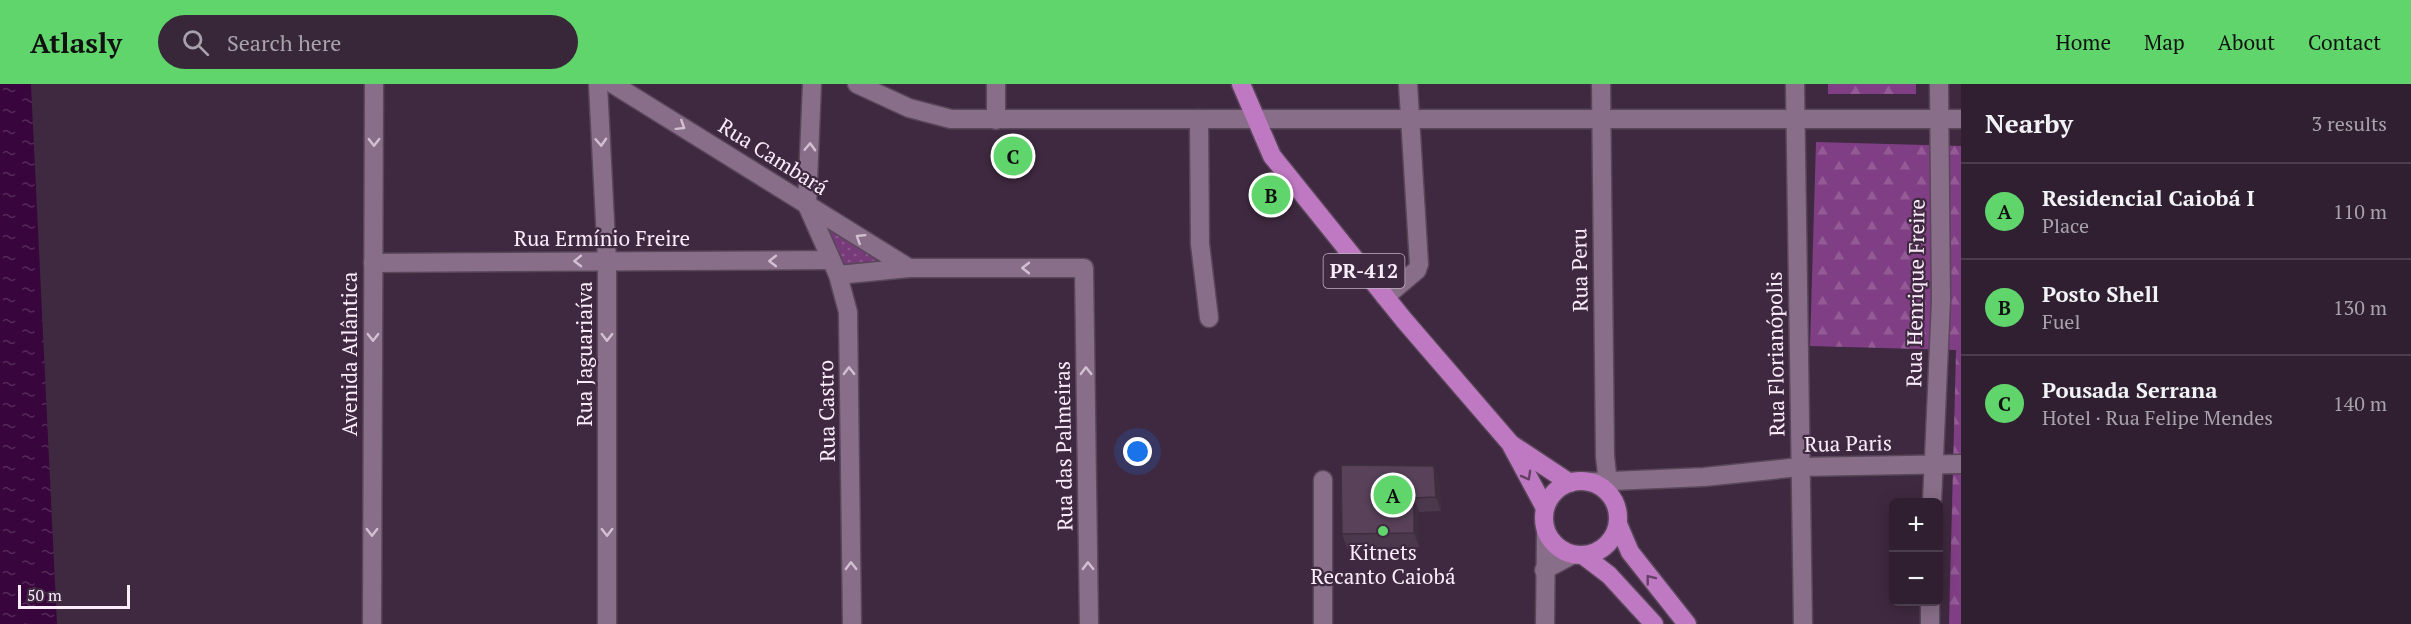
<!DOCTYPE html>
<html lang="en">
<head>
<meta charset="utf-8">
<style>
	body { margin:0; font-family:"PT Serif",serif; background:#372738; color:#f1f3f6 }
	.controls { position:absolute; right:18px; bottom:18px; display:grid; overflow:hidden; border-radius:9px; box-shadow:0 3px 15px #0003 }
	.controls button { width:54px; height:54px; display:grid; place-items:center; padding:0; border:0; border-bottom:2px solid #4a3d4c; background:#2f1f30; color:#f1f3f6; font:30px sans-serif }
	.scale { position:absolute; left:18px; bottom:15px; width:112px; box-sizing:border-box; padding-left:6px; border:3px solid #faecfa; border-top:0; font-size:16px; line-height:21px; white-space:nowrap; color:#faecfa; -webkit-text-stroke:4px #3f2940; paint-order:stroke }
	.you { position:absolute; left:1138px; top:368px; width:21px; height:21px; margin:-15px; border:4px solid #fff; border-radius:50%; background:#1a73e8; box-shadow:0 0 0 9px #1a73e833 }
	.badge { display:grid; place-items:center; width:39px; height:39px; border-radius:50%; background:#60d56b; color:#111; font-size:20px; font-weight:700 }
	.pin { position:absolute; translate:-50% -50%; border:3px solid #fff; box-shadow:0 2px 6px #0006 }
	.list { margin:0; padding:0; list-style:none }
	h2 { display:flex; justify-content:space-between; align-items:center; height:78px; margin:0; padding:0 24px; font-size:26px }
	h2 small { font-size:20px; font-weight:400; color:#a7a2ab }
	.list li { display:grid; grid-template-columns:39px 1fr auto; gap:18px; align-items:center; box-sizing:border-box; height:96px; padding:0 24px; border-top:2px solid #4a3d4c }
	.list b { display:block; font-size:22px; white-space:nowrap }
	.list p { margin:0; font-size:20px; white-space:nowrap; color:#a7a2ab }
	.list em { font-size:20px; font-style:normal; color:#a7a2ab }
	.icon { flex:none; width:33px; height:33px; fill:none; stroke:currentColor; stroke-width:2; stroke-linecap:round; stroke-linejoin:round }
	.map { position:relative; flex:none; width:1961px; height:540px; overflow:hidden }
	header { display:flex; align-items:center; gap:36px; box-sizing:border-box; height:84px; padding:0 30px; background:#60d56b; color:#111 }
	header strong { font-size:28px }
	nav { display:flex; gap:33px; margin-inline-start:auto; font-size:21px }
	.search { width:420px; height:54px; background:#372738; display:flex; align-items:center; gap:15px; box-sizing:border-box; padding:0 21px; border-radius:33px; color:#a7a2ab; font-size:22px }
	main { display:flex }
	aside { flex:1; background:#2f1f30 }
	.map>svg:first-child { display:block }
	.green { fill:url(#green-dots) }
	.forest { fill:url(#forest-firs) }
	.water { fill:url(#water-ripples) }
	.lines { fill:none; stroke-linecap:round; stroke-linejoin:round }
	.minor-casing { stroke:#584659; stroke-width:21 }
	.major-casing { stroke:#584659; stroke-width:21 }
	.minor { stroke:#886e88; stroke-width:18 }
	.major { stroke:#bf79c2; stroke-width:18 }
	.wall { fill:#4c384d }
	.shaded-wall { fill:#3e2e3e }
	.building { fill:#584159; stroke:#3e2e3e; stroke-width:1.5 }
	.oneway { stroke:#d2c0d2 }
	.oneway2 { stroke:#654167 }
	.poi-dot { fill:#60d56b; stroke:#3f2940; stroke-width:2 }
	.labels { text-anchor:middle; stroke-width:4.5; stroke-linejoin:round; paint-order:stroke }
	.shield { fill:#3f2940; stroke:#c2b2c2; stroke-width:1.5 }
	.shield-label { font-size:20px; font-weight:bold; fill:#faecfa }
	.street-label { font-size:21px; fill:#faecfa; stroke:#3f2940 }
	.poi-label { font-size:21px; fill:#faecfa; stroke:#3f2940 }
</style>
</head>
<body>
<header>
<strong>Atlasly</strong>
<div class="search"><svg class="icon" aria-label="search" viewBox="0 0 24 24"><circle cx="10" cy="10" r="6"/><path d="M15 15l6 6"/></svg>Search here</div>
<nav><a>Home</a><a>Map</a><a>About</a><a>Contact</a></nav>
</header>
<main>
<div class="map">
<svg width="1961" height="540" viewBox="0 0 1961 540">
	<defs>
		<pattern id="green-dots" width="8" height="8" patternUnits="userSpaceOnUse" patternTransform="scale(1.5)"><rect width="8" height="8" fill="#773b7a"/><path d="M2 2h.1M6 6h.1" fill="none" stroke="#8b588e" stroke-width="1.8" stroke-linecap="round"/></pattern>
		<pattern id="forest-firs" width="22" height="20" patternUnits="userSpaceOnUse" patternTransform="scale(1.5)"><rect width="22" height="20" fill="#803e84"/><path d="M5 1l3.5 6h-7zM16 11l3.5 6h-7z" fill="#935a96"/></pattern>
		<pattern id="water-ripples" width="26" height="14" patternUnits="userSpaceOnUse" patternTransform="scale(1.5)"><rect width="26" height="14" fill="#38063c"/><path d="M2 4q2-2 4 0t4 0M15 11q2-2 4 0t4 0" fill="none" stroke="#562a59"/></pattern>
	</defs>
	<rect width="100%" height="100%" fill="#3f2940"/>
	<path class="green" d="M823 138 886 180 842 184Z"/>
	<g class="forest">
		<rect x="1828" y="0" width="88" height="10"/>
		<path d="M1816 58 1961 62V540H1949L1956 266 1810 262Z"/>
	</g>
	<path class="water" d="M0 0H31L57 540H0Z"/>
	<g class="lines">
		<g class="minor-casing">
			<g id="minor">
				<path d="M598 0 607 177V540"/>
				<path d="M613 0 909 184"/>
				<path d="M812 0 807 121 838 191 848 228 852 540"/>
				<path d="M857 0 909 24 951 35H1961"/>
				<path d="M996 0V36"/>
				<path d="M1601 0 1605 372 1609 409"/>
				<path d="M1795 0 1803 540"/>
				<path d="M1199 35 1200 160 1209 234"/>
				<path d="M373 179 831 176"/>
				<path d="M838 191 909 184H1084L1089 540"/>
				<path d="M1385 213 1417 186 1419 180 1408 0"/>
				<path d="M1323 396V540"/>
				<path d="M1589 398 1704 393 1800 383 1961 380"/>
				<path d="M1932 418 1941 217 1939 0"/>
				<path d="M1544 486 1572 471"/>
				<path d="M372 540 374 0"/>
				<path d="M1545 540 1546 448"/>
				<path d="M1930 540V518"/>
			</g>
		</g>
		<g class="major-casing">
			<g id="major">
				<path d="M1241 0 1272 72 1404 236 1510 359 1545 424"/>
				<path d="M1511 360 1570 399"/>
				<circle cx="1581" cy="434" r="37"/>
				<path d="M1618 440 1630 468 1687 540"/>
				<path d="M1584 472 1609 491 1654 540"/>
			</g>
		</g>
		<use href="#minor" class="minor"/>
		<use href="#major" class="major"/>
	</g>
	<path class="wall" d="M1439 395 1441 427 1419 428V463L1347 464 1342 450Z"/>
	<g class="shaded-wall">
		<path d="M1434 382 1439 395 1441 427 1436 413Z"/>
		<path d="M1414 414 1419 428V463L1414 449Z"/>
	</g>
	<path class="building" d="M1341 381 1434 382 1436 413 1414 414V449L1342 450Z"/>
	<defs><path id="oneway-chevron" d="M-2-3.5L2.5 0L-2 3.5" fill="none" stroke-width="1.6" stroke-linecap="round" stroke-linejoin="round" transform="scale(1.5)"/></defs>
	<g class="oneway">
		<use href="#oneway-chevron" transform="translate(681 42) rotate(32)"/>
		<use href="#oneway-chevron" transform="translate(374 58) rotate(90)"/>
		<use href="#oneway-chevron" transform="translate(601 58) rotate(87)"/>
		<use href="#oneway-chevron" transform="translate(810 63) rotate(-88)"/>
		<use href="#oneway-chevron" transform="translate(860 154) rotate(-148)"/>
		<use href="#oneway-chevron" transform="translate(578 177) rotate(179)"/>
		<use href="#oneway-chevron" transform="translate(773 177) rotate(180)"/>
		<use href="#oneway-chevron" transform="translate(1026 184) rotate(180)"/>
		<use href="#oneway-chevron" transform="translate(373 253) rotate(90)"/>
		<use href="#oneway-chevron" transform="translate(607 253) rotate(90)"/>
		<use href="#oneway-chevron" transform="translate(849 287) rotate(-91)"/>
		<use href="#oneway-chevron" transform="translate(1086 287) rotate(-91)"/>
		<use href="#oneway-chevron" transform="translate(372 448) rotate(90)"/>
		<use href="#oneway-chevron" transform="translate(607 448) rotate(90)"/>
		<use href="#oneway-chevron" transform="translate(851 482) rotate(-91)"/>
		<use href="#oneway-chevron" transform="translate(1088 482) rotate(-91)"/>
	</g>
	<g class="oneway2">
		<use href="#oneway-chevron" transform="translate(1527 392) rotate(61)"/>
		<use href="#oneway-chevron" transform="translate(1650 495) rotate(-128)"/>
	</g>
	<circle class="poi-dot" cx="1383" cy="447" r="6"/>
	<g class="labels">
		<rect class="shield" x="1323.5" y="170" width="81" height="34" rx="4.5"/>
		<g class="shield-label">
			<text x="1364" y="194">PR-412</text>
		</g>
		<g class="street-label">
			<text transform="translate(773 73) rotate(32)" y="7">Rua Cambará</text>
			<text x="602" y="162">Rua Ermínio Freire</text>
			<text transform="translate(1580 186) rotate(-91)" y="7">Rua Peru</text>
			<text transform="translate(1916 209) rotate(-89)" y="7">Rua Henrique Freire</text>
			<text transform="translate(350 270) rotate(-90)" y="7">Avenida Atlântica</text>
			<text transform="translate(585 270) rotate(-90)" y="7">Rua Jaguariaíva</text>
			<text transform="translate(1776 270) rotate(-91)" y="7">Rua Florianópolis</text>
			<text transform="translate(827 327) rotate(-91)" y="7">Rua Castro</text>
			<text transform="translate(1848 360) rotate(-1)" y="7">Rua Paris</text>
			<text transform="translate(1064 362) rotate(-91)" y="7">Rua das Palmeiras</text>
		</g>
		<g class="poi-label">
			<text x="1383" y="476">Kitnets<tspan x="1383" dy="24">Recanto Caiobá</tspan></text>
		</g>
	</g>
</svg>
<div class="controls">
<button>+</button>
<button>−</button>
</div>
<div class="scale">50 m</div>
<div class="you"></div>
<div class="pin badge" style="left:1393px;top:411px">A</div>
<div class="pin badge" style="left:1271px;top:111px">B</div>
<div class="pin badge" style="left:1013px;top:72px">C</div>
</div>
<aside>
<h2>Nearby<small>3 results</small></h2>
<ul class="list">
<li><span class="badge">A</span><div><b>Residencial Caiobá I</b><p>Place</p></div><em>110 m</em></li>
<li><span class="badge">B</span><div><b>Posto Shell</b><p>Fuel</p></div><em>130 m</em></li>
<li><span class="badge">C</span><div><b>Pousada Serrana</b><p>Hotel · Rua Felipe Mendes</p></div><em>140 m</em></li>
</ul>
</aside>
</main>
</body>
</html>
